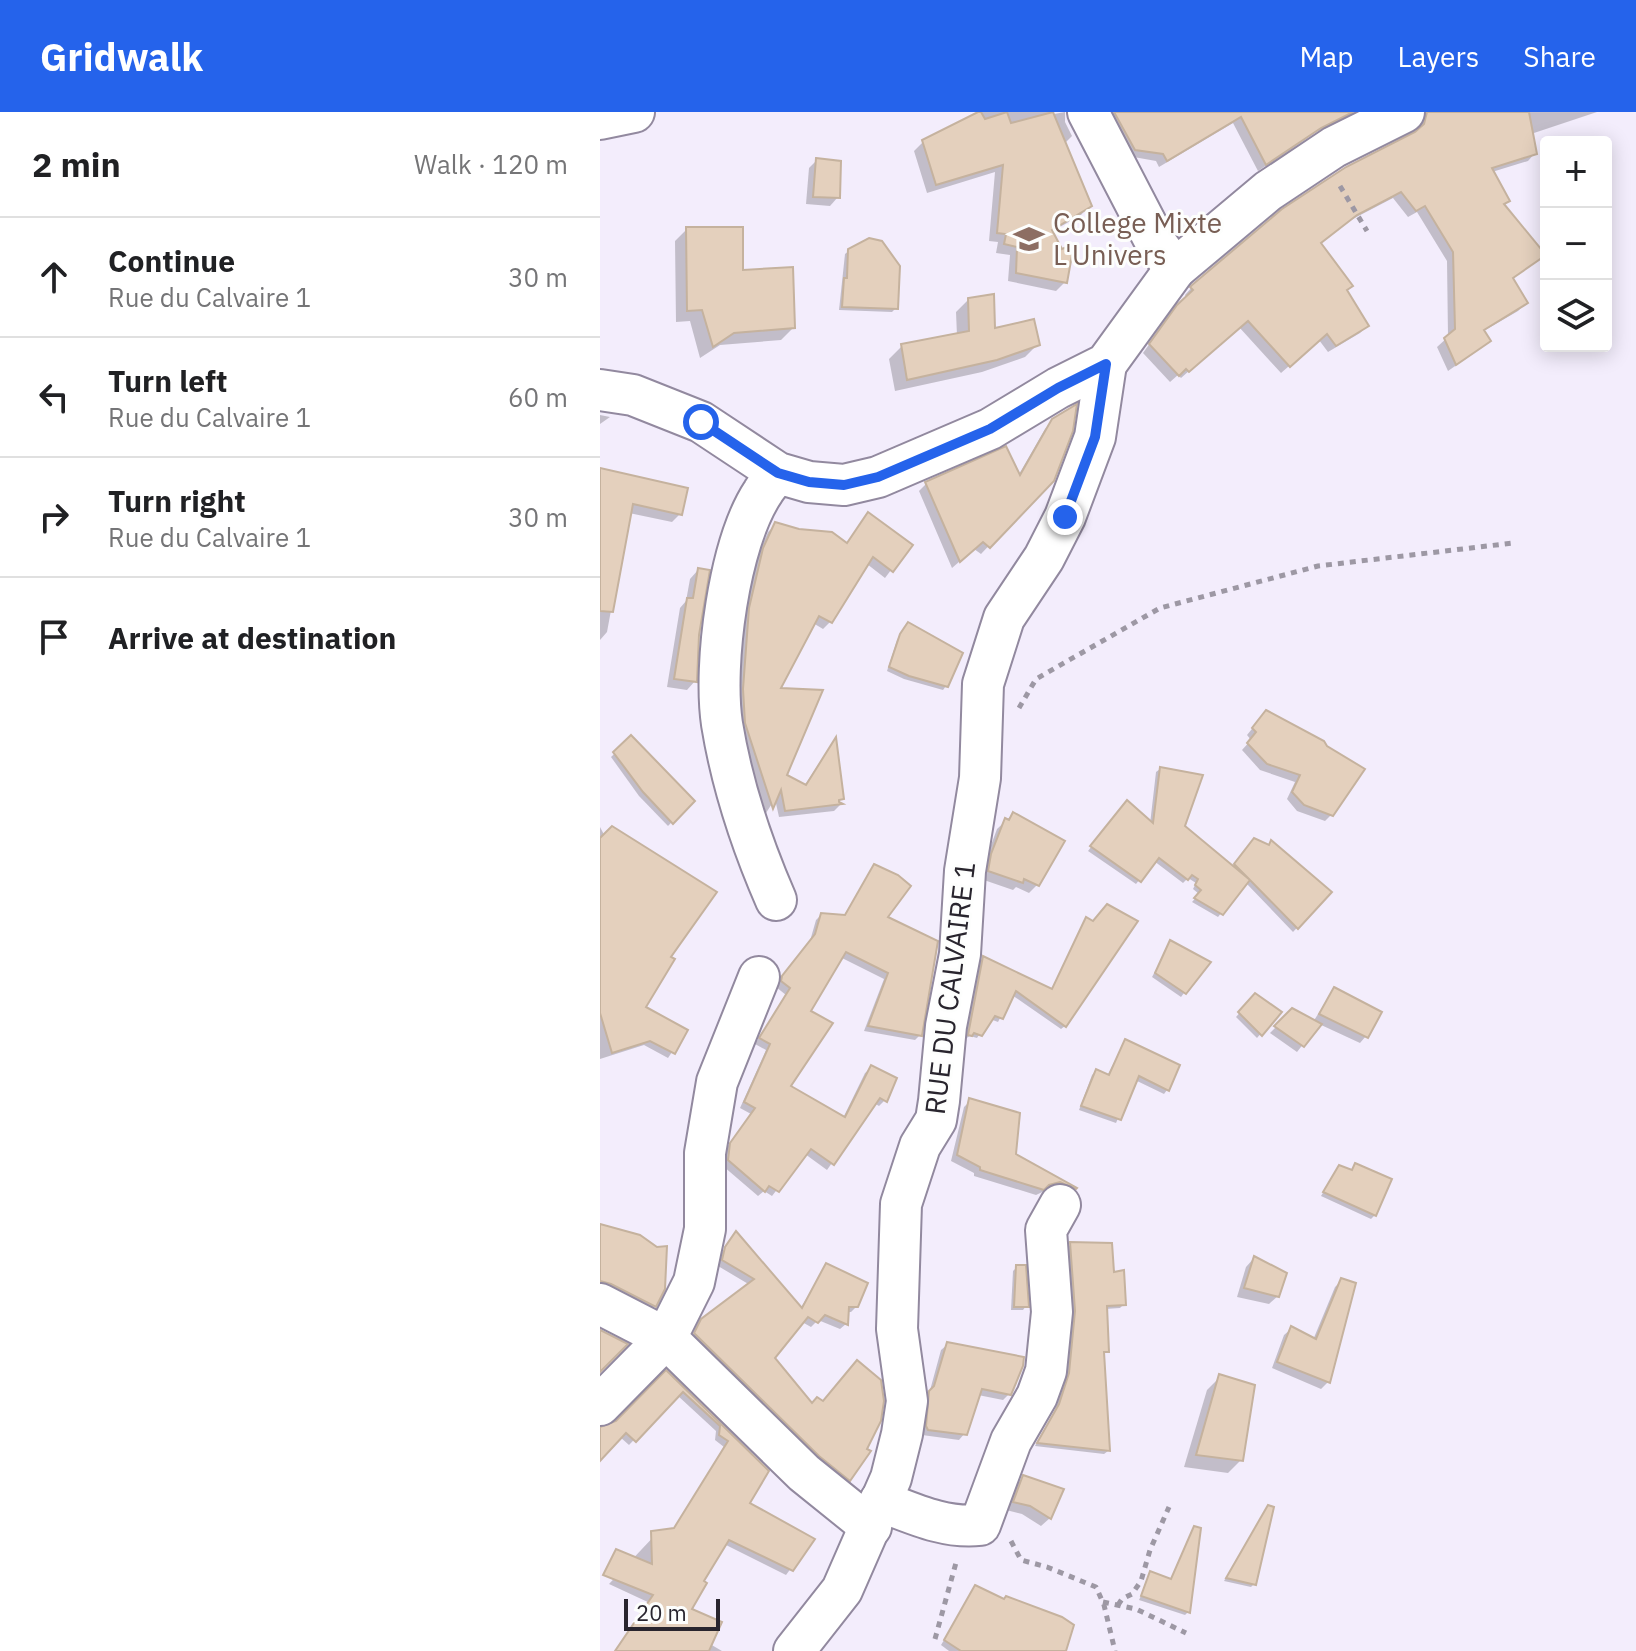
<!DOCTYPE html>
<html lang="en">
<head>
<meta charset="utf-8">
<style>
	body { margin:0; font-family:"IBM Plex Sans",sans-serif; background:#f2f2f2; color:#202124 }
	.controls { position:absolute; right:24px; top:24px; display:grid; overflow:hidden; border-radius:8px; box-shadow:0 4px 20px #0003 }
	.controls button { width:72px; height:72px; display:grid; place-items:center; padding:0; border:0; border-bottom:2px solid #e0e0e0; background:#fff; color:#202124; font:40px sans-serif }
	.scale { position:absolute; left:24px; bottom:20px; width:96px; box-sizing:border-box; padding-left:8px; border:4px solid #29252e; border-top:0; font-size:22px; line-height:28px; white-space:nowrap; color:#29252e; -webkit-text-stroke:6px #fdfefd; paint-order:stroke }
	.stop { position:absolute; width:24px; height:24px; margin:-18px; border:6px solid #2563eb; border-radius:50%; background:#fff }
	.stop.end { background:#2563eb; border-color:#fff; box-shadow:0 2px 8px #0008 }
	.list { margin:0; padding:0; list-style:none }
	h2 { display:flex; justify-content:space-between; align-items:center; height:104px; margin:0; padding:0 32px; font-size:34px }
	h2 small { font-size:26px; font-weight:400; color:#757577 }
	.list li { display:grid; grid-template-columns:52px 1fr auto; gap:24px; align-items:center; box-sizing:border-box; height:120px; padding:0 32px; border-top:2px solid #e0e0e0 }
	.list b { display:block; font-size:30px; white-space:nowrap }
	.list p { margin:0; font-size:26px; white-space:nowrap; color:#757577 }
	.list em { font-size:26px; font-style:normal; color:#757577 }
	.icon { flex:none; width:44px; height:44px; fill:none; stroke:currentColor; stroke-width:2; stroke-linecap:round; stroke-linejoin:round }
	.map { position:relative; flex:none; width:1036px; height:1539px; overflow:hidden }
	header { display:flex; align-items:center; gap:48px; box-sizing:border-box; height:112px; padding:0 40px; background:#2563eb; color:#fff }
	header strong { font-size:38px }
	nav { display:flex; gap:44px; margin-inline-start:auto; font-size:28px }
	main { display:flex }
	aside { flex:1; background:#fff }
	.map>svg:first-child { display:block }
	.shadow { fill:#0003 }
	.building { fill:#e4d0bd; stroke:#c5b29e; stroke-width:2 }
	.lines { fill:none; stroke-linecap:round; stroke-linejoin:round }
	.minor-casing { stroke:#92899f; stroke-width:44 }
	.path { stroke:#9d98a4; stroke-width:5; stroke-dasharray:6 6; stroke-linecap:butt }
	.minor { stroke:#fff; stroke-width:40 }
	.route { stroke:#2563eb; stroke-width:10 }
	.labels { text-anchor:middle; stroke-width:6; stroke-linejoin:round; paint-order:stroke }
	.education-label { font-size:28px; fill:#785e54; stroke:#fdfefd; text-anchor:start }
	.street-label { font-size:28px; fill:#29252e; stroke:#fdfefd }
</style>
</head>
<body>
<header>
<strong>Gridwalk</strong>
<nav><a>Map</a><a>Layers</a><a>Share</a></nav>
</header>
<main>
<aside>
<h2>2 min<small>Walk · 120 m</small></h2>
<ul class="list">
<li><svg class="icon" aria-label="ahead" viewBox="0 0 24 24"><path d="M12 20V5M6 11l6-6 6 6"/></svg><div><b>Continue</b><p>Rue du Calvaire 1</p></div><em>30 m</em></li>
<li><svg class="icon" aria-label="left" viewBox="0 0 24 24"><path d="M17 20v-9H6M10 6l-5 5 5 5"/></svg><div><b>Turn left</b><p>Rue du Calvaire 1</p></div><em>60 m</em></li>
<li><svg class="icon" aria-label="right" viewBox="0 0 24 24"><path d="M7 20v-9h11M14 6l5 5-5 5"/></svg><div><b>Turn right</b><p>Rue du Calvaire 1</p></div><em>30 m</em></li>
<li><svg class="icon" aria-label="arrive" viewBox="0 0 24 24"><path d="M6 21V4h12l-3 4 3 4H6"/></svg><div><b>Arrive at destination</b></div></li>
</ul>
</aside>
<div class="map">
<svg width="1036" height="1539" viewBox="0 0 1036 1539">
	<rect width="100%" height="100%" fill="#f3edfc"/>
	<g class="shadow">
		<path d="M382 0H453L454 2 465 0V10L472 24 465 31 489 94 481 103 451 120 461 140 465 170 456 179 408 169 410 143 396 141 398 130 389 129 395 60 327 81 314 39 323 30Z"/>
		<path d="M503 0H757L714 21 658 59 633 11 559 55 556 49 528 44Z"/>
		<path d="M818 0H997L931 22 935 41 928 49 892 60 908 88 903 93 945 141 911 167 926 191 918 199 882 220 881 236 848 259 837 235 848 225 847 149 817 100 808 105 793 86 747 110 719 132 767 214 760 221 728 240 719 228 681 261 639 215 581 266 578 263 570 270 543 241 570 203 587 187 585 183 593 174 816 21 820 9Z"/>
		<path d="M217 48 238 85 230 94 206 92 209 56Z"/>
		<path d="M87 117 141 160 193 216 181 228 120 233 100 246 90 209 76 210 75 129Z"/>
		<path d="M250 138 296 196 292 200 239 198 245 142Z"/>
		<path d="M369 187 394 219 438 232 425 245 382 260 295 279 289 247 302 234 357 224 356 200Z"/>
		<path d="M0 303 10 305 0 312Z"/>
		<path d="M453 308 452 367 381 442 374 437 352 456 319 379 327 371 418 364 445 317Z"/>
		<path d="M0 357 80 402 72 410 29 401 7 520 0 528Z"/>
		<path d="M268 403 310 433 285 466 267 452 230 510 223 517 213 511 178 578 185 664 204 674 234 629 242 686 237 691 240 693 234 699 179 705 175 687 166 701 139 619V536L149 474 157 445 168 420 175 413 246 433Z"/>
		<path d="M98 458 95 569 87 578 67 575 80 496 86 489 90 467Z"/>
		<path d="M304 516 346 574 343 578 304 567 287 559 297 528Z"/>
		<path d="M660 607 731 703 725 709 697 699 687 687 695 670 660 658 642 638 651 628 647 623Z"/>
		<path d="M31 626 92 689 68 714 39 684 11 645Z"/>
		<path d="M560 657 583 715 632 756 651 732 730 781 693 820 646 771 618 805 592 790 599 782 593 777 596 771 588 766 583 771 554 749 536 772 488 739 523 694 550 712 556 660Z"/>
		<path d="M413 702 437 773 429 781 416 775 413 778 381 767 384 752 397 717Z"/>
		<path d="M0 715 69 846 43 895 86 919 68 946 44 933 0 947Z"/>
		<path d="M274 754 286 805 320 923 315 928 264 919 284 867 240 845 208 899 189 975 243 1006 265 961 271 956 285 988 279 994 274 991 227 1058 205 1042 172 1084 164 1079 158 1084 123 1054 125 1038 151 1002 140 996 166 938 155 932 186 883 176 875 177 872 210 829 216 808 221 803 243 805Z"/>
		<path d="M486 807 465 914 461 917 412 883 398 910 390 907 377 926 370 924 365 927 380 850 383 846 451 879Z"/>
		<path d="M571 830 584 881 581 885 552 865Z"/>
		<path d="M734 877 766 924 760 931 719 912 697 940 670 921 693 898 713 910Z"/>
		<path d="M655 883 679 900 657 926 636 905Z"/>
		<path d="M525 929 567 978 564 982 535 968 516 1011 479 998 492 963 496 959 507 964Z"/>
		<path d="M370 989 414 1043 473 1076 468 1081 451 1076 436 1083 374 1064V1061L351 1049 364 995Z"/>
		<path d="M756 1053 775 1103 771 1107 721 1084 736 1060H751Z"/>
		<path d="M0 1114 54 1194 49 1199 0 1175Z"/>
		<path d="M136 1122 200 1197 226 1154 257 1194 251 1200H247L246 1212 240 1217 218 1208 211 1215 202 1210 172 1246 211 1293 222 1292 249 1367 243 1373 90 1228 103 1208 150 1173 118 1154 120 1143Z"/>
		<path d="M471 1132 512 1162 524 1192 520 1196 505 1197 507 1239 502 1244 508 1339 504 1342 435 1334 455 1298 466 1267 472 1204 467 1136Z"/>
		<path d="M654 1146 678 1184 669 1192 637 1185 646 1155Z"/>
		<path d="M417 1155 426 1194 423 1198H411L413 1159Z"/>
		<path d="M742 1168 754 1172 728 1270 721 1277 672 1256 684 1223 691 1217 713 1228 735 1175Z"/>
		<path d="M348 1232 409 1282 403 1288 378 1283 365 1321 359 1328 322 1323 321 1321 324 1287 329 1282 341 1238Z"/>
		<path d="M66 1261 167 1359 147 1392 212 1428 186 1463 124 1432 102 1470 90 1498 110 1532 122 1539H16L80 1505 9 1472 58 1420 73 1418 124 1335 115 1328 116 1319 77 1283 29 1333 20 1325 0 1346V1317L17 1311Z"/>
		<path d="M620 1265 641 1348 628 1361 584 1355 607 1278Z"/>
		<path d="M423 1366 450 1406 441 1414 422 1402 406 1398 415 1374Z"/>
		<path d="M665 1399 654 1472 651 1475 624 1469Z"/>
		<path d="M594 1416 588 1500 585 1503 539 1488 551 1462 570 1468Z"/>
		<path d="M376 1475 464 1539H349L341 1533Z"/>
	</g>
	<g class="building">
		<path d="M378 0H381L385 7 407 0 411 11 453 0 492 94 452 118 462 137 474 132 467 171 416 161 417 135 404 132 406 122 397 121 403 53 336 73 322 28Z"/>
		<path d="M514 0H753L721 16 666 53 641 5 567 49 563 42 535 38Z"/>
		<path d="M827 0H929L937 42 892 56 910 89 904 92 946 143 913 166 928 191 884 218 891 229 856 253 844 226 855 217 853 140 825 94 816 99 801 80 757 103 721 131 753 174 747 178 769 214 736 234 727 222 690 255 648 209 589 260 586 257 579 264 549 232 577 193 593 178 590 175 592 173 682 97 746 55 815 20 824 12Z"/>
		<path d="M216 46 241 49 240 86 213 85Z"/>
		<path d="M86 115H143V158L193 155 195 216 134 221 113 235 102 198 87 199Z"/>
		<path d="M269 126 282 129 300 154 298 197 242 195 244 166H247L248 137Z"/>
		<path d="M394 182 395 216 434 207 440 233 397 248 307 268 301 232 369 219 368 186Z"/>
		<path d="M477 292 473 319 454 369 390 436 383 430 360 450 325 370 406 334 420 363 452 307Z"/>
		<path d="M0 356 88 376 82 403 33 392 13 500 0 499Z"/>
		<path d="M268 400 313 433 293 460 273 445 232 511 219 504 181 576 223 578 187 663 206 673 236 625 244 687 239 688V690L243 692 185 699 181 678 173 697 145 611 143 577 149 496 163 436 175 410 199 417 232 420 247 431Z"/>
		<path d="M98 456 110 458 99 523 97 570 74 567 87 486H93Z"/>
		<path d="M308 510 363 541 348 575 309 564 289 555 300 522Z"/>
		<path d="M666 598 724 629 727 634 765 657 733 704 704 693 692 680 700 663 667 652 647 631 656 620 652 616Z"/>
		<path d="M31 623 95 689 73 712 43 680 13 640Z"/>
		<path d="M560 655 603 663 585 714 650 768 634 752 654 726 669 733 671 728 732 780 698 817 650 768 623 803 594 786 601 778 595 773 598 767 592 763 588 768 559 746 541 770 490 734 527 688 553 711Z"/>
		<path d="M413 700 465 729 439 774 424 767 423 771 388 759 391 742 405 706 409 708Z"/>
		<path d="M12 714 117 780 71 845 75 847 46 895 88 918 75 942 50 929 12 941 0 901V726Z"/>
		<path d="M274 752 298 763 311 774 288 805 338 829 322 924 268 914 288 861 246 840 211 899 233 911 191 974 245 1005 271 953 297 966 287 990 280 986 234 1053 211 1037 179 1080 169 1074 165 1080 128 1048 130 1031 155 996 144 990 170 932 159 926 190 876 181 869 182 864 215 822 221 801 245 803Z"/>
		<path d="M507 792 538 809 466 915 416 879 403 907 395 904 382 924 374 921 372 924 368 923 383 844 452 877 486 805 493 809Z"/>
		<path d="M570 828 611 850 586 882 555 861Z"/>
		<path d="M734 875 782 900 768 926 719 902Z"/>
		<path d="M655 881 682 900 662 924 638 900Z"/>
		<path d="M692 896 722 912 704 935 674 914Z"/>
		<path d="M525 927 580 953 569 979 539 964 521 1008 481 994 496 957 509 963Z"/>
		<path d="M369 986 420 1001 416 1042 477 1076 476 1077 460 1070 449 1073 444 1078 380 1058V1055L357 1043Z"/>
		<path d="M755 1051 792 1067 776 1104 723 1080 739 1053 752 1058Z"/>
		<path d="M0 1112 40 1123 57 1135 67 1134 65 1177 56 1195 11 1172 0 1169Z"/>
		<path d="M136 1119 202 1196 226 1151 268 1171 258 1195H249L248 1213 225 1203 218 1211 208 1205 175 1246 212 1291 217 1285 223 1289 257 1248 281 1268 284 1289 281 1309 267 1337 271 1339 250 1369 219 1344 94 1221 101 1207 154 1167 122 1148 125 1135Z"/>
		<path d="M470 1130 512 1131 514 1160 524 1158 526 1193 507 1194 509 1240H504L510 1339 437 1331 459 1292 469 1261 475 1199Z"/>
		<path d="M654 1144 687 1161 679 1185 644 1176Z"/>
		<path d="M416 1153H426L429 1195H414Z"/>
		<path d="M741 1166 756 1171 730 1271 677 1250 691 1214 716 1227Z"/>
		<path d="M0 1218 28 1232 0 1260Z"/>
		<path d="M347 1230 424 1245 423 1254 411 1283 382 1277 367 1323 328 1318 326 1314 329 1279 334 1274Z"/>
		<path d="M66 1258 169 1359 150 1391 215 1427 193 1459 129 1428 104 1469 107 1471 92 1497 122 1510 109 1539H15L53 1483 3 1463 16 1437 52 1452 51 1419 74 1416 128 1329 119 1323 120 1314 83 1280 36 1330 26 1321 0 1349V1315L16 1309Z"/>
		<path d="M619 1262 655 1273 643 1349 596 1343Z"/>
		<path d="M423 1363 464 1377 451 1407 430 1394 413 1390Z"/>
		<path d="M668 1393 674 1395 656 1473 626 1466Z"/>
		<path d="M594 1414 601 1416 590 1501 541 1484 550 1459 571 1467Z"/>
		<path d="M375 1473 404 1487 406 1484 462 1505 474 1513 466 1539H361L344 1528Z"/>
	</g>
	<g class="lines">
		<g class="minor-casing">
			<g id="minor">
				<path d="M488 0 556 131 575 157"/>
				<path d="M0 7 34 0"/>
				<path d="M0 278 33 283 101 310 178 361 209 370 244 373 278 365 390 317 458 276 506 252 575 157 668 79 734 35 804 0"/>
				<path d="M176 788C152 733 132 673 122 612 113 552 129 431 163 380 167 373 173 367 178 361"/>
				<path d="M159 865 117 970 105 1041V1117L94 1170 66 1226 204 1361 271 1415"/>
				<path d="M0 1192 66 1226 0 1293"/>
				<path d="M280 1389C312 1401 345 1417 380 1413L411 1329 437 1284 446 1259 452 1200 446 1118 460 1093"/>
				<path d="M194 1539 242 1478 291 1366 302 1322 307 1289 297 1217 301 1092 320 1034 336 1008 339 989 346 914 360 842 365 759 380 666 383 572 404 506 444 446 465 405 495 325 506 252"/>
			</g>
		</g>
		<g class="path">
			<path d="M740 74 767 119"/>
			<path d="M419 596 436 567 560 496 718 454 913 431"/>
			<path d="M411 1429 421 1448 447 1455 496 1475 504 1493 515 1539"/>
			<path d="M503 1490 536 1497 586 1521"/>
			<path d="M518 1493 522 1487 532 1482 541 1469 550 1438 569 1395"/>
			<path d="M335 1527 357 1447"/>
		</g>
		<use href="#minor" class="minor"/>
	</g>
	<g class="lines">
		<path class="route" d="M101 310 178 361 209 370 244 373 278 365 390 317 458 276 506 252 495 325 465 405"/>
	</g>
	<defs>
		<g id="school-bare" transform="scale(2.4)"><path d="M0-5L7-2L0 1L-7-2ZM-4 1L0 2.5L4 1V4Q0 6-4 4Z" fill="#8d6e63" stroke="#fdfefd" stroke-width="2.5" paint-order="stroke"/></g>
	</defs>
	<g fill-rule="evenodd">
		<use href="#school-bare" x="429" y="127"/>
	</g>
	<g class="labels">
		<g class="education-label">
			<text x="453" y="121">College Mixte<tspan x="453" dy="32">L'Univers</tspan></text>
		</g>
		<g class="street-label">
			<text transform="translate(350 876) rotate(-83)" y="10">RUE DU CALVAIRE 1</text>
		</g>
	</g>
</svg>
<div class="controls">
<button>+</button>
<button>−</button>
<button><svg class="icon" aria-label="layers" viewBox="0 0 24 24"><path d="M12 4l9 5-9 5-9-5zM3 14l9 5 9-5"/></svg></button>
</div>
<div class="scale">20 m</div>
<div class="stop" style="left:101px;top:310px"></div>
<div class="stop end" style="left:465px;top:405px"></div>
</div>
</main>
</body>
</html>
